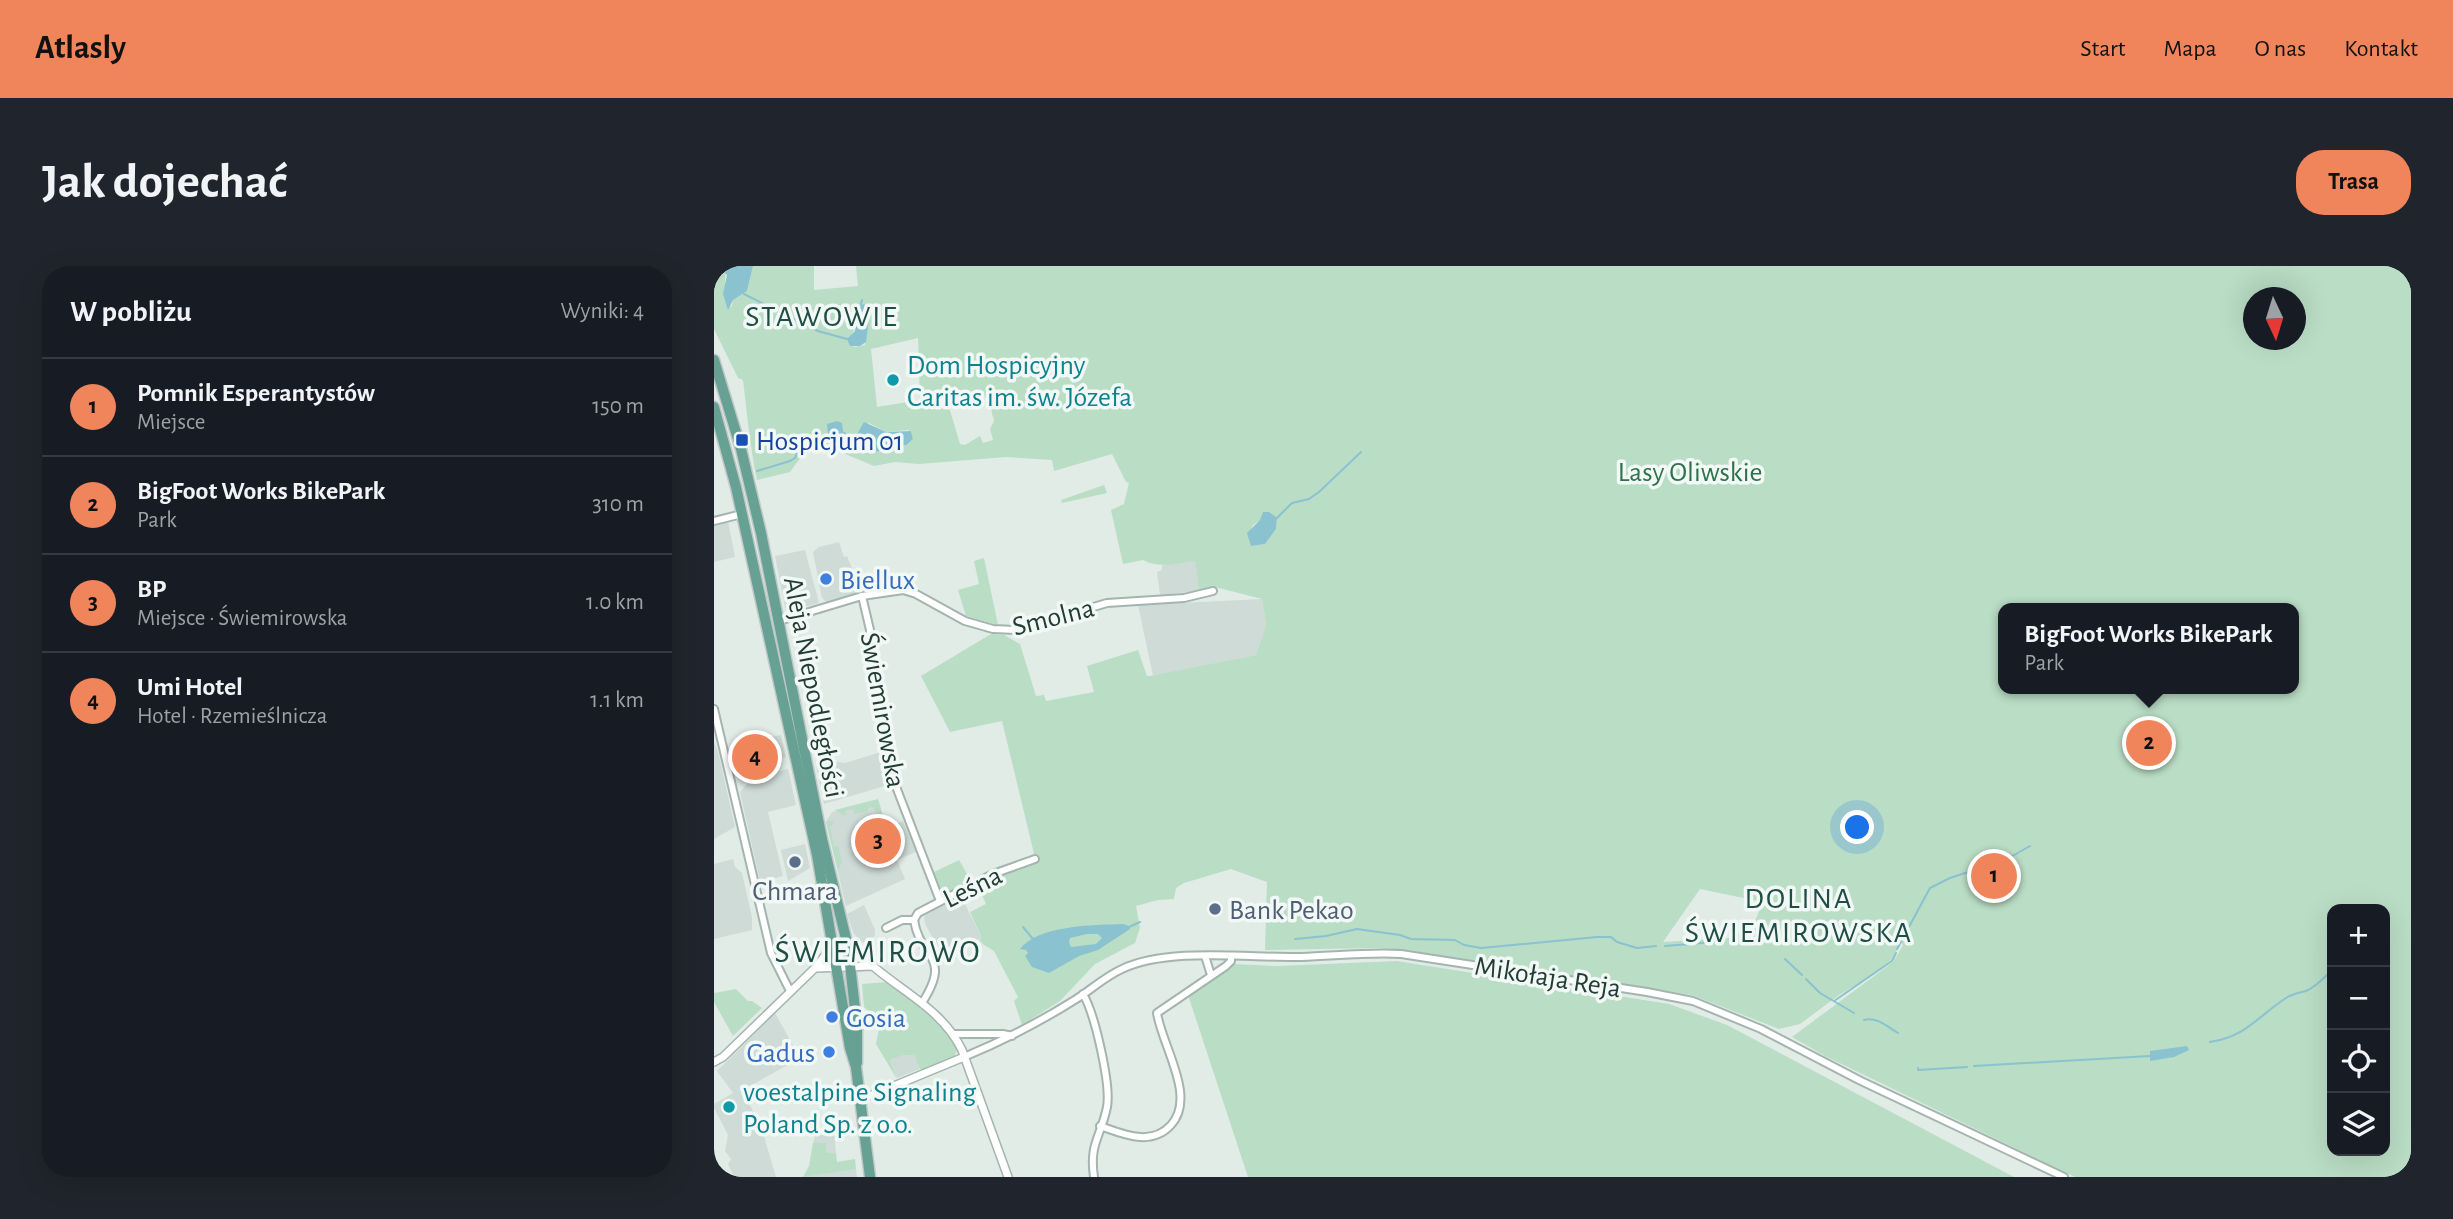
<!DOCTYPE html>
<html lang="pl">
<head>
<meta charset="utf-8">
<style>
	body { margin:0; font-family:"Alegreya Sans",sans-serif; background:#20242c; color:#f1f3f6 }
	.controls { position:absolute; right:21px; bottom:21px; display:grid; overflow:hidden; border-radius:14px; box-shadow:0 7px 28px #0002 }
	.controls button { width:63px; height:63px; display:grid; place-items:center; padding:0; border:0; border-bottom:2px solid #363941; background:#171b24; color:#f1f3f6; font:35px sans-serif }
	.compass { position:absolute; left:1529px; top:21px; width:63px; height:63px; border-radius:50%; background:#171b24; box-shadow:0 7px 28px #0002; rotate:176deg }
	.you { position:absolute; left:1144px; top:562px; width:24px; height:24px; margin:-18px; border:5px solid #fff; border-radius:50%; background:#1a73e8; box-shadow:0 0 0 10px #1a73e833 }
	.badge { display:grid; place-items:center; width:46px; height:46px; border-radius:50%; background:#f0855b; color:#111; font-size:23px; font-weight:700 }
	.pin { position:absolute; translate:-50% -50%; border:4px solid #fff; box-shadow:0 2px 7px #0006 }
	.popup { position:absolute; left:1284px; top:337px; width:301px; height:91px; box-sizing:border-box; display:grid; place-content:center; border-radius:14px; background:#171b24; filter:drop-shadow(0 2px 5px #0005); font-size:23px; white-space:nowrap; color:#9ea1a6 }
	.popup b { font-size:26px; color:#f1f3f6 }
	.popup::after { content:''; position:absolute; left:50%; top:100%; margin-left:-14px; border:14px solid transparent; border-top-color:#171b24 }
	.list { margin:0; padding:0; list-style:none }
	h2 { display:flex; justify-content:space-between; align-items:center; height:91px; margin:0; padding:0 28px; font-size:30px }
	h2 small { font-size:23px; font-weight:400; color:#9ea1a6 }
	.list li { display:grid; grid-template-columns:46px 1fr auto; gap:21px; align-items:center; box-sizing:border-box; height:98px; padding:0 28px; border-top:2px solid #363941 }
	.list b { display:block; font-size:26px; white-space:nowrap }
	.list p { margin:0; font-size:23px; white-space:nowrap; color:#9ea1a6 }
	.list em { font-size:23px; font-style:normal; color:#9ea1a6 }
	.icon { flex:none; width:38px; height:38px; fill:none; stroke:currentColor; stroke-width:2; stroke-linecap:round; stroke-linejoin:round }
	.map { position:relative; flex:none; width:1697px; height:911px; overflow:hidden; border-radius:28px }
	header { display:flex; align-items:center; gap:42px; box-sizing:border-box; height:98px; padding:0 35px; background:#f0855b; color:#111 }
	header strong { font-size:33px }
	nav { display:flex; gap:38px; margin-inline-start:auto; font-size:24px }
	.intro { display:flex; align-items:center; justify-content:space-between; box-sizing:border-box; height:168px; padding:0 42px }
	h1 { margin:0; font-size:49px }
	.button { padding:18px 32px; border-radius:28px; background:#f0855b; color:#111; font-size:24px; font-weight:700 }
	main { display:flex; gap:42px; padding:0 42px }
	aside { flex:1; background:#171b24; border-radius:28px; box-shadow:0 7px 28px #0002 }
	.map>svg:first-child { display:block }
	.built { fill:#cfdbd6 }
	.green { fill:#baddc5; fill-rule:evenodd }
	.water { fill:#8ac2d0; fill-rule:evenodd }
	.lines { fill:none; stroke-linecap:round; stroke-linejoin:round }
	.stream { stroke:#8ac2d0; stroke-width:2 }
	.minor-casing { stroke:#a4b4ae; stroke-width:10 }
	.tertiary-casing { stroke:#a4b4ae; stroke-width:10 }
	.primary-casing { stroke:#c1c8c7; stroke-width:13 }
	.minor { stroke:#fff; stroke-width:6 }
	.tertiary { stroke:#fff; stroke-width:7 }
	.primary { stroke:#66a194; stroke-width:10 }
	.culture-dot { fill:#0f9aa8; stroke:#f2f8f5; stroke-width:2.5 }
	.transit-dot { fill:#1a4fb4; stroke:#f2f8f5; stroke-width:2.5 }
	.shop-dot { fill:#3f7fe0; stroke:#f2f8f5; stroke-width:2.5 }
	.service-dot { fill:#5c6f8a; stroke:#f2f8f5; stroke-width:2.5 }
	.labels { text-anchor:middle; stroke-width:7; stroke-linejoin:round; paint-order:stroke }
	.culture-label { font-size:28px; fill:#0d838f; stroke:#f2f8f5; text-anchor:start }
	.transit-label { font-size:28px; fill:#164399; stroke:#f2f8f5; text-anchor:start }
	.park-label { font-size:28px; fill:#2c724a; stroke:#f2f8f5 }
	.shop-label { font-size:28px; fill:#366cbe; stroke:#f2f8f5; text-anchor:start }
	.street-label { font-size:28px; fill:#223c36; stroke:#f2f8f5 }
	.service-label { font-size:28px; fill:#4e5e75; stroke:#f2f8f5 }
	.neighbourhood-label { font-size:30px; letter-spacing:2px; fill:#1e4e44; stroke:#f2f8f5 }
	.quarter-label { font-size:32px; letter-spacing:2px; fill:#1e4e44; stroke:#f2f8f5 }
</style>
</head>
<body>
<header>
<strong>Atlasly</strong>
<nav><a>Start</a><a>Mapa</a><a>O nas</a><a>Kontakt</a></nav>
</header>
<div class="intro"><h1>Jak dojechać</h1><a class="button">Trasa</a></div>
<main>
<aside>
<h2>W pobliżu<small>Wyniki: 4</small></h2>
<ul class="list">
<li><span class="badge">1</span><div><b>Pomnik Esperantystów</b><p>Miejsce</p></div><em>150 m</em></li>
<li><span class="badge">2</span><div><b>BigFoot Works BikePark</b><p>Park</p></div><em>310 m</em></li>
<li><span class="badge">3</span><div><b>BP</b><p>Miejsce · Świemirowska</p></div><em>1.0 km</em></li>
<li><span class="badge">4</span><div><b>Umi Hotel</b><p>Hotel · Rzemieślnicza</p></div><em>1.1 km</em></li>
</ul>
</aside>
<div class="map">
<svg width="1697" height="911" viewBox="0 0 1697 911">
	<rect width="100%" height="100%" fill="#e1ece7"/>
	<g class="built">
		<path d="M14 255 21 291 0 296V258Z"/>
		<path d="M125 276 130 291 133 290 140 307 146 326 114 337 108 332 99 286 105 281Z"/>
		<path d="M91 284 105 337 72 346 61 290Z"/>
		<path d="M481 294 485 325 446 329 443 306 448 304V299Z"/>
		<path d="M548 333 552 358 542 389 439 410 424 339Z"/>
		<path d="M67 469 72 491 34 500 35 505 29 506 23 481 25 478Z"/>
		<path d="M0 476 4 486 21 561 0 573Z"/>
		<path d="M167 486 175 517 174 519 110 538 102 499 119 495 131 497Z"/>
		<path d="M74 503 82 539 54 546 69 610 46 616 26 526 32 519 54 508Z"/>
		<path d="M159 535 171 562 189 555 202 586 183 594 191 613 132 640 112 556 118 546Z"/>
		<path d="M91 578 96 602 74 615 67 584Z"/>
		<path d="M19 593 21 601 28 607 38 651V664L0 673V598Z"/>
		<path d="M246 628 268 672 232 691 226 680 224 681 211 658 210 650Z"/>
		<path d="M150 639 161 664V670L151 677 144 673 139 666 133 648Z"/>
		<path d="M61 747 86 792 29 824 49 867 62 911H20L14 898 17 893 11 885 14 869 0 842V838L19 827 3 805Z"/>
		<path d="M190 789H200L206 803 183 812 176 794Z"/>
		<path d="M120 867 122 887H113L112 877H99L101 870Z"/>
		<path d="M142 903 143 911H89L97 908Z"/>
	</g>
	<g class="green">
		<path d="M0 0H27H14C8 14 12 27 17 42L19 34 33 25 39 0H100V24L144 20 142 0H1697V911H1361L1111 790 1078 771 1179 696 1189 679 1187 677 1177 694 1157 710 1125 729 1086 758 1065 763 978 729 699 685 663 682 551 684 553 616 517 603 470 617 462 622 460 633 444 634 422 640 426 662 421 677 381 698 346 735 308 759 300 735 304 731 280 685 270 679 265 674 268 672 256 646 272 638 268 629 284 620 280 610 322 596 288 455 236 466 207 410 277 368 290 369 306 378 322 430 330 429 332 435 380 426 373 400 424 384 433 410H436L542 389 552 358 548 333 505 322 495 321 485 325 481 295C463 297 445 303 429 294L409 298 397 244 410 238 415 217 412 216 398 188 340 205 338 194 292 191 205 198 181 196 160 200 117 182 90 187 76 206 43 214C36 181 33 146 29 114L24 112 0 63ZM1540 32H1582V74H1540ZM142 44 154 49 151 79 140 81 137 70 143 58ZM204 72 206 134 163 141 157 83ZM269 127 277 143 280 155 276 163 279 174 269 177 266 170 251 179 246 178 232 131ZM155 157 172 166 194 164 197 165 199 173 194 179 151 188 144 182 142 171ZM563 252 562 263 551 278 537 280 538 260 546 254ZM1290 342H1580V423H1290ZM986 623 1049 636 1039 660 1015 672 949 676ZM1618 643H1671V885H1618Z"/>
		<path d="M390 219 393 227 348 237 347 234Z"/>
		<path d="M270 292 284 359 252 350 244 324 265 318 260 295Z"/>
		<path d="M164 533 182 593 166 600 170 593 167 579 169 578 167 568H165L159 555 165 552 159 541 154 542V545L141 548 139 543 132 544 131 550 121 544Z"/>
		<path d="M114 554 119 556V559L116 561 120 580H124L128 596 124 604 112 556Z"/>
		<path d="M245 594 257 615 233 627H228L220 606Z"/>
		<path d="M683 695 955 738 1013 759 1300 911H534L474 729 519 698 564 700Z"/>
		<path d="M174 716 228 760 243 784 240 792 213 803H206L200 789H190L176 794 183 813 162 778 165 762 169 760 163 750 161 751 150 741 148 718Z"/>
		<path d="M22 723 34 735H38L48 742 19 770 0 736V727Z"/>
		<path d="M99 877H112L113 887H122L123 896 141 893 142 903 89 911 95 900Z"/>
	</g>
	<g class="water">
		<path d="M14 0H39L33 25 19 34 14 44 9 28 13 9 7 2Z"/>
		<path d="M150 38 156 43V46L152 76 146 80H136L133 73 141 65 144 40Z"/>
		<path d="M123 155 128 157 129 165 136 171 135 174 114 169 113 158Z"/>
		<path d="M150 156 172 166 197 165 199 173 193 179 151 188 144 182 142 170Z"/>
		<path d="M549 246H555L563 252 562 263 551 278 537 280 533 267 546 254Z"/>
		<path d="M408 658 413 659 416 663 384 684 365 690 335 707 318 701 311 690 314 687 312 684 306 683C325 659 379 659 408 658ZM373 668H384L388 672 382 678 357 681 355 676 356 672Z"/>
		<path d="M1473 780 1475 784 1460 791 1436 795V785Z"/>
	</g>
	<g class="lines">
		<g class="stream">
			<path d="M30 28 104 65 133 73"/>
			<path d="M147 38 148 34"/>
			<path d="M137 173 142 174"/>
			<path d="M43 205 76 195 81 192 85 183"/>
			<path d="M563 252 578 237 595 233 605 226 647 186"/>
			<path d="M1293 593 1316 580"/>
			<path d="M309 661 319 673"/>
			<path d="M415 661 426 656"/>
			<path d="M581 673 612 670 643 663 686 669 697 673 741 674 750 679 767 682 883 671H897L903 676 923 682 942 680"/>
			<path d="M951 680 1000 676"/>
			<path d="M1183 683 1216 622 1236 612 1284 596"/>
			<path d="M1071 693 1088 709"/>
			<path d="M1092 713 1106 727 1140 747"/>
			<path d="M1120 735 1178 695 1182 687"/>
			<path d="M1150 754C1162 750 1174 761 1184 767"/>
			<path d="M1496 776C1532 771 1544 750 1572 732 1578 728 1585 727 1592 725 1602 721 1611 711 1618 704"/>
			<path d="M1260 800 1436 790"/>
			<path d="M1204 802V804L1253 801"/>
		</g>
		<g class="minor-casing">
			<g id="minor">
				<path d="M0 255 28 248"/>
				<path d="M148 330 156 364 155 392 181 518 226 635"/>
				<path d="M65 355 148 330 189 324 202 328 251 355 279 363 302 364 393 337 470 332 499 325"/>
				<path d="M0 443 57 687 76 725"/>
				<path d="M200 654C206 694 239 689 208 737"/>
				<path d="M172 662 188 654H200L204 647 279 608 321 593"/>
				<path d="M491 690 497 709"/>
				<path d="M369 728C381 748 397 819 393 841 387 871 375 877 380 911"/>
				<path d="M239 768H289L298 770"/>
				<path d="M250 791C288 775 324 757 359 735 376 725 390 711 408 703 455 681 534 692 587 691 621 690 653 686 687 688L933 726 979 735 1047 763 1147 815 1350 911"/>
				<path d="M386 860C409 868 437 881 457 859 483 831 448 780 443 747L512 700 517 695V690"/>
			</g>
		</g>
		<g class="tertiary-casing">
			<g id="tertiary">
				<path d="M102 702 159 700"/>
				<path d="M0 796 9 791 101 702 114 686 139 682C147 688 153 695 160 701 192 728 229 745 248 784L294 911"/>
				<path d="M146 831 158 829 250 791"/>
			</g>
		</g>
		<g class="primary-casing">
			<g id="primary">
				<path d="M0 94 27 183 47 267 108 573 134 681 143 761V797"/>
				<path d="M0 141 22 221 103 589 136 782 142 801 156 911"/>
			</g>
		</g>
		<use href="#minor" class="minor"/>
		<use href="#tertiary" class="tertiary"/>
		<use href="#primary" class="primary"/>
	</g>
	<g class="culture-dot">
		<circle cx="179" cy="114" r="7"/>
		<circle cx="15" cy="841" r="7"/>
	</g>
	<rect class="transit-dot" x="21" y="167" width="14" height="14" rx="3.5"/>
	<g class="shop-dot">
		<circle cx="112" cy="313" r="7"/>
		<circle cx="118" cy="751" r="7"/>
		<circle cx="115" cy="786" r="7"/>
	</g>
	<g class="service-dot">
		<circle cx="81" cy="596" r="7"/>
		<circle cx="501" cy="643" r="7"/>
	</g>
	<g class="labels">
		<g class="culture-label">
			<text x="193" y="108">Dom Hospicyjny<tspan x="193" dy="32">Caritas im. św. Józefa</tspan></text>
			<text x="29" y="835">voestalpine Signaling<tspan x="29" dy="32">Poland Sp. z o.o.</tspan></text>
		</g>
		<g class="transit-label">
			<text x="42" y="184">Hospicjum 01</text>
		</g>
		<g class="park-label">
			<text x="976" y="215">Lasy Oliwskie</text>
		</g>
		<g class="shop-label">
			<text x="126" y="323">Biellux</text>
			<text x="132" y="761">Gosia</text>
			<text x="101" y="796" text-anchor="end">Gadus</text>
		</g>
		<g class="street-label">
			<text transform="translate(339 350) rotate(-14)" y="10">Smolna</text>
			<text transform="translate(101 421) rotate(79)" y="10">Aleja Niepodległości</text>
			<text transform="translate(170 444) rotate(80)" y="10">Świemirowska</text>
			<text transform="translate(258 620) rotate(-26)" y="10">Leśna</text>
			<text transform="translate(834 710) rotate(9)" y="10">Mikołaja Reja</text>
		</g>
		<g class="service-label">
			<text x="81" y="634">Chmara</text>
			<text x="515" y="653" text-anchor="start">Bank Pekao</text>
		</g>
		<g class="neighbourhood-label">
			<text x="108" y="60">STAWOWIE</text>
			<text x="1085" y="642">DOLINA<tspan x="1085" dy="34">ŚWIEMIROWSKA</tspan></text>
		</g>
		<g class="quarter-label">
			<text x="164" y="696">ŚWIEMIROWO</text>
		</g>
	</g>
</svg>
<div class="controls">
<button>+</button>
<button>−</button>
<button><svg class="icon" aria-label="locate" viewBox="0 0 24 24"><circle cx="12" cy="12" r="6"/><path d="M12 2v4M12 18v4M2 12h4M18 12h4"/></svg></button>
<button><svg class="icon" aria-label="layers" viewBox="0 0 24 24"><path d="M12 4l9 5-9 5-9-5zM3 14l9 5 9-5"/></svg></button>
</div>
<svg class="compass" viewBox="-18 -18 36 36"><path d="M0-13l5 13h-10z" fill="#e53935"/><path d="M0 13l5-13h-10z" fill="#9ea1a6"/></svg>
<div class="you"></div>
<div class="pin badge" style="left:1280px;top:610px">1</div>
<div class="pin badge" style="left:1435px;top:477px">2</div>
<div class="popup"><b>BigFoot Works BikePark</b>Park</div>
<div class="pin badge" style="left:164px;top:575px">3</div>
<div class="pin badge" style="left:41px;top:491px">4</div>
</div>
</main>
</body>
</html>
